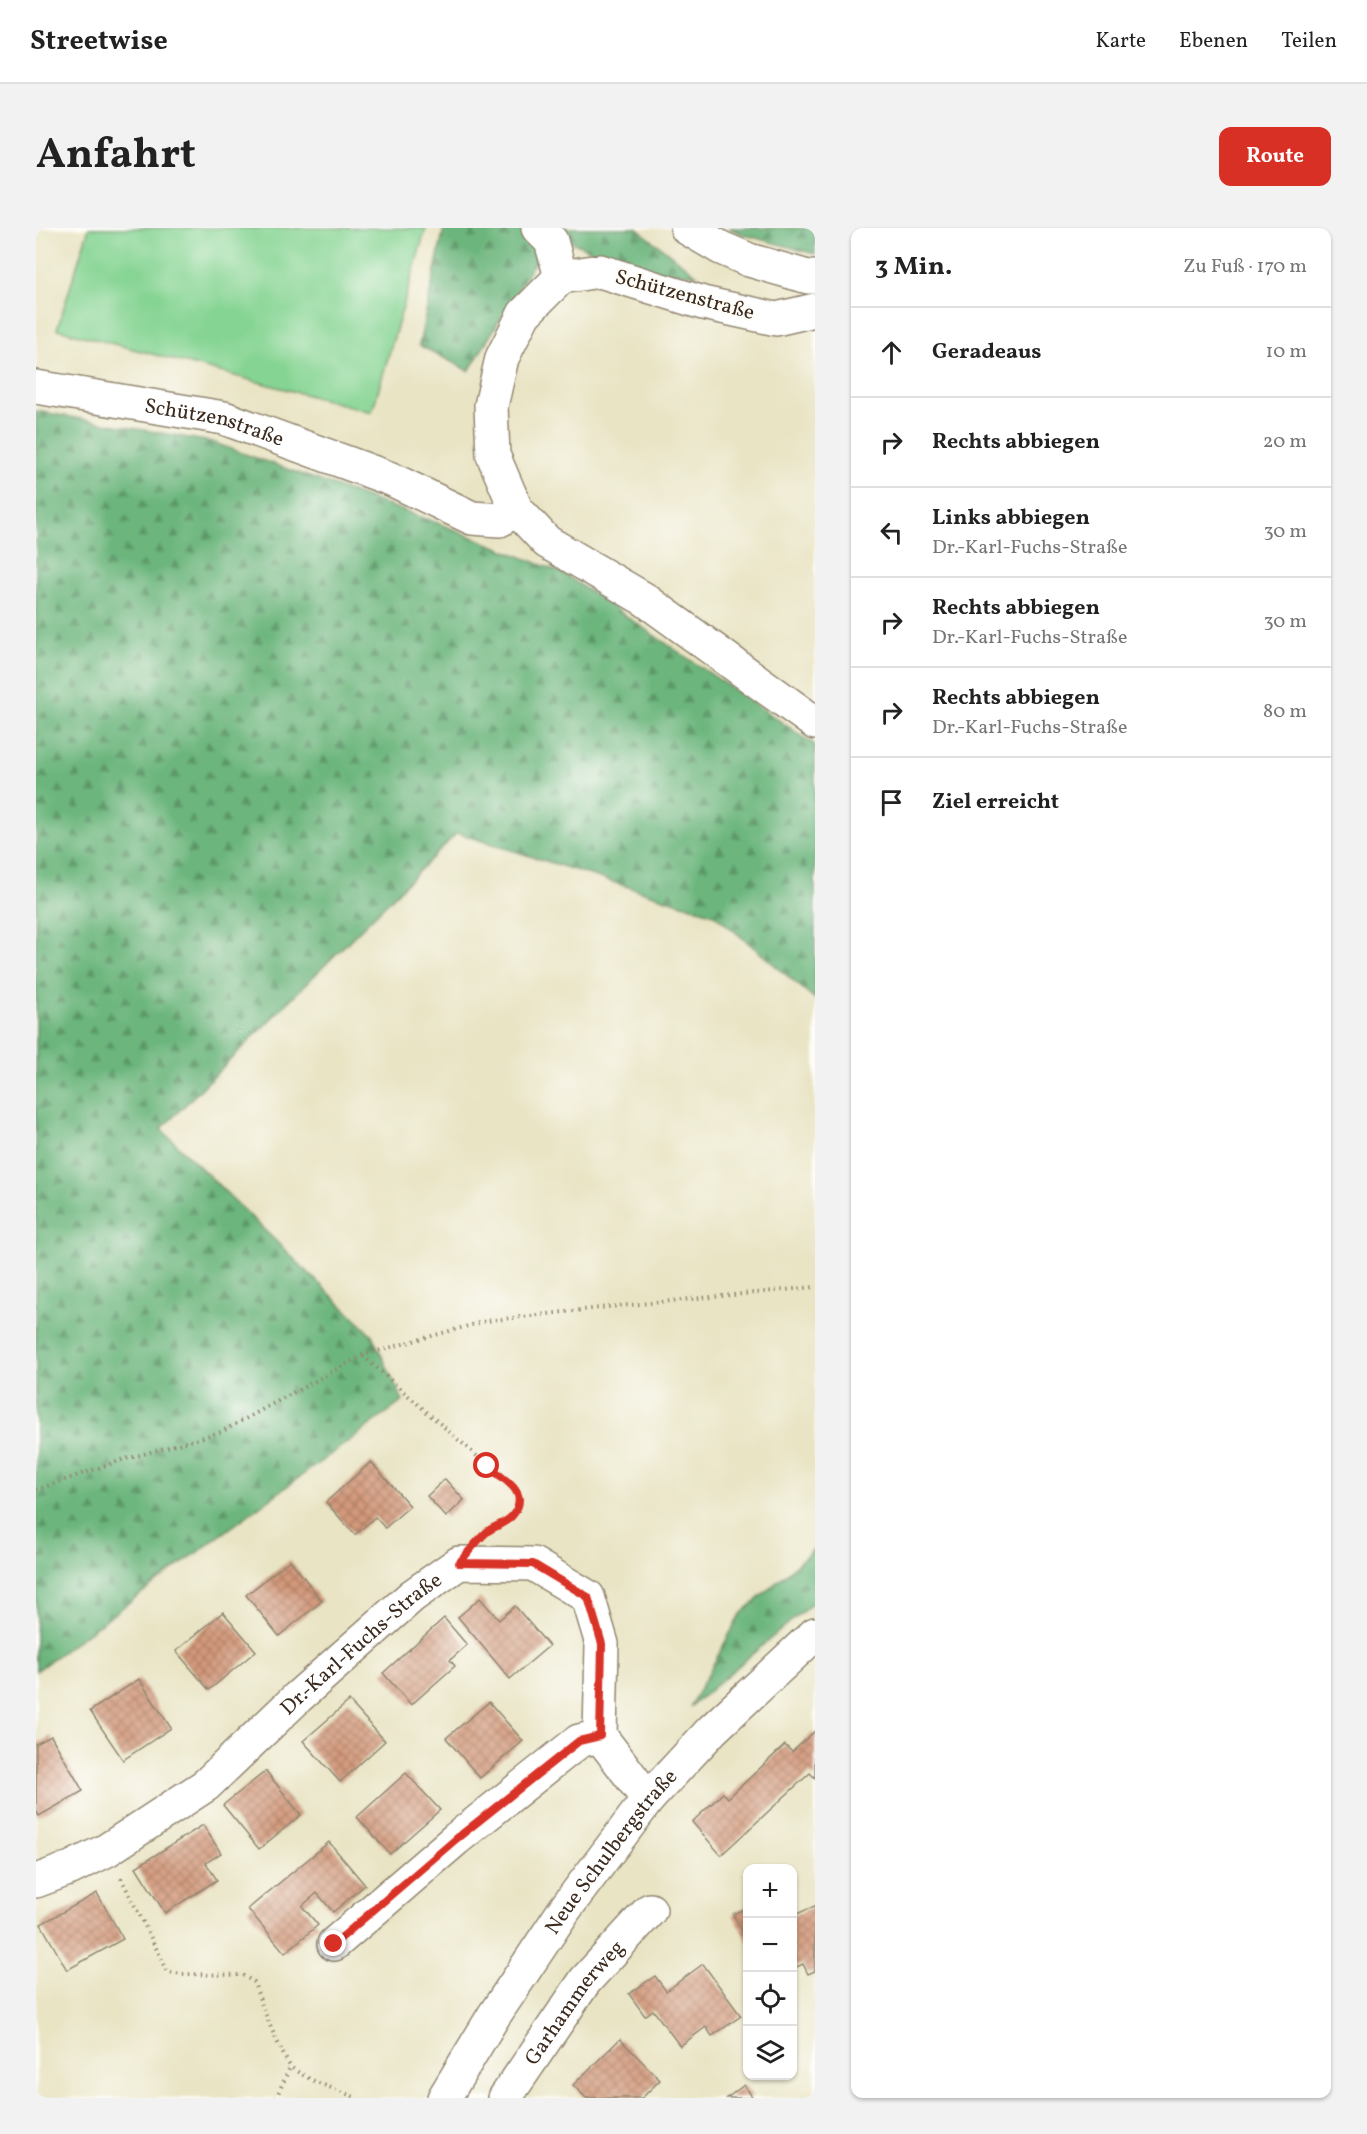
<!DOCTYPE html>
<html lang="de">
<head>
<meta charset="utf-8">
<style>
	body { margin:0; font-family:Vollkorn,serif; background:#f2f2f2; color:#222 }
	.controls { position:absolute; right:18px; bottom:18px; display:grid; overflow:hidden; border-radius:12px; box-shadow:0 2px 4px #0004 }
	.controls button { width:54px; height:54px; display:grid; place-items:center; padding:0; border:0; border-bottom:2px solid #e0e0e0; background:#fff; color:#222; font:30px sans-serif }
	.stop { position:absolute; width:18px; height:18px; margin:-14px; border:4px solid #d93025; border-radius:50%; background:#fff }
	.stop.end { background:#d93025; border-color:#fff; box-shadow:0 2px 6px #0008 }
	.list { margin:0; padding:0; list-style:none }
	h2 { display:flex; justify-content:space-between; align-items:center; height:78px; margin:0; padding:0 24px; font-size:26px }
	h2 small { font-size:20px; font-weight:400; color:#767676 }
	.list li { display:grid; grid-template-columns:39px 1fr auto; gap:18px; align-items:center; box-sizing:border-box; height:90px; padding:0 24px; border-top:2px solid #e0e0e0 }
	.list b { display:block; font-size:22px; white-space:nowrap }
	.list p { margin:0; font-size:20px; white-space:nowrap; color:#767676 }
	.list em { font-size:20px; font-style:normal; color:#767676 }
	.icon { flex:none; width:33px; height:33px; fill:none; stroke:currentColor; stroke-width:2; stroke-linecap:round; stroke-linejoin:round }
	.map { position:relative; flex:none; width:779px; height:1870px; overflow:hidden; border-radius:12px }
	header { display:flex; align-items:center; gap:36px; box-sizing:border-box; height:84px; padding:0 30px; background:#fff; border-bottom:2px solid #e0e0e0 }
	header strong { font-size:28px }
	nav { display:flex; gap:33px; margin-inline-start:auto; font-size:21px }
	.intro { display:flex; align-items:center; justify-content:space-between; box-sizing:border-box; height:144px; padding:0 36px }
	h1 { margin:0; font-size:42px }
	.button { padding:15px 27px; border-radius:12px; background:#d93025; color:#fff; font-size:21px; font-weight:700 }
	main { display:flex; gap:36px; padding:0 36px }
	aside { flex:1; background:#fff; border-radius:12px; box-shadow:0 2px 4px #0004 }
	.map>svg:first-child { display:block }
	.forest { fill:url(#forest-firs); stroke:#54704e; stroke-width:1.5 }
	.garden { fill:#85d493; stroke:#607f58; stroke-width:1.5 }
	.building { fill:url(#building-cross-hatch) }
	.lines { fill:none; stroke-linecap:round; stroke-linejoin:round }
	.minor-casing { stroke:#928771; stroke-width:36 }
	.path { stroke:#928771; stroke-width:4; stroke-dasharray:1.5 4.5; stroke-linecap:butt }
	.minor { stroke:#fff; stroke-width:33 }
	.route { stroke:#d93025; stroke-width:8 }
	.labels { text-anchor:middle; stroke-width:4.5; stroke-linejoin:round; paint-order:stroke }
	.street-label { font-size:21px; fill:#3b2a1e; stroke:#fdfcf7 }
</style>
</head>
<body>
<header>
<strong>Streetwise</strong>
<nav><a>Karte</a><a>Ebenen</a><a>Teilen</a></nav>
</header>
<div class="intro"><h1>Anfahrt</h1><a class="button">Route</a></div>
<main>
<div class="map">
<svg width="779" height="1870" viewBox="0 0 779 1870">
	<defs>
		<pattern id="forest-firs" width="22" height="20" patternUnits="userSpaceOnUse" patternTransform="scale(1.5)"><rect width="22" height="20" fill="#6cb67d"/><path d="M5 1l3.5 6h-7zM16 11l3.5 6h-7z" fill="#5a9466"/></pattern>
		<pattern id="building-cross-hatch" width="8" height="8" patternUnits="userSpaceOnUse" patternTransform="scale(1.5)"><rect width="8" height="8" fill="#d3997b"/><path d="M0 0l8 8M0 8l8-8" fill="none" stroke="#ac7d64"/></pattern>
	</defs>
	<rect width="100%" height="100%" fill="#fdfcf7"/>
	<filter id="ink" filterUnits="userSpaceOnUse"><feTurbulence type="fractalNoise" baseFrequency=".0167" numOctaves="2"/><feDisplacementMap in="SourceGraphic" scale="12" xChannelSelector="R" yChannelSelector="G"/><feConvolveMatrix kernelMatrix="1 2 1 2 8 2 1 2 1" color-interpolation-filters="sRGB"/></filter>
	<filter id="wash" filterUnits="userSpaceOnUse"><feTurbulence type="fractalNoise" baseFrequency=".008" numOctaves="4" result="noise"/><feDisplacementMap in="SourceGraphic" scale="24" xChannelSelector="R" yChannelSelector="G"/><feGaussianBlur stdDeviation="1.35" result="paint"/><feColorMatrix in="noise" values="0 0 0 0 0 0 0 0 0 0 0 0 0 0 0 0 0 1.4 0 .05"/><feComposite in="paint" operator="in"/></filter>
	<g filter="url(#wash)">
		<rect width="100%" height="100%" fill="#e9e4c4"/>
		<g class="forest">
			<path d="M408 0H600L661 47 614 42 560 25 516 5 433 143 383 117Z"/>
			<path d="M692 0H779V26L709 7Z"/>
			<path d="M0 183 176 214 404 296 528 346 779 517V771L678 686 421 605 125 901 336 1107 367 1173 0 1443Z"/>
			<path d="M779 1320V1373L654 1479 704 1387Z"/>
		</g>
		<path class="garden" d="M53 0H390L336 184 21 101Z"/>
		<g id="blocks">
			<g class="building">
				<path d="M335 1234 374 1278 349 1300 339 1289 319 1307 290 1274Z"/>
				<path d="M409 1251 428 1272 410 1289 391 1268Z"/>
				<path d="M254 1332 286 1373 243 1408 210 1367Z"/>
				<path d="M444 1370 463 1392 479 1378 513 1418 474 1451 422 1389Z"/>
				<path d="M187 1384 220 1423 173 1462 140 1423Z"/>
				<path d="M408 1390 431 1417 414 1432 419 1438 375 1477 347 1445Z"/>
				<path d="M103 1451 135 1500 87 1532 54 1483Z"/>
				<path d="M313 1473 349 1513 304 1554 267 1513Z"/>
				<path d="M453 1474 487 1513 444 1550 410 1510Z"/>
				<path d="M779 1503V1550L774 1545 685 1627 656 1594 687 1565 692 1570 749 1517 756 1524Z"/>
				<path d="M15 1508 47 1563 3 1588 0 1583V1516Z"/>
				<path d="M230 1543 265 1587 223 1621 187 1577Z"/>
				<path d="M370 1545 404 1582 354 1626 321 1589Z"/>
				<path d="M167 1597 185 1625 170 1635 181 1652 129 1685 100 1639Z"/>
				<path d="M293 1614 329 1657 297 1684 281 1665 266 1678 282 1697 249 1725 212 1681Z"/>
				<path d="M61 1665 87 1711 31 1742 5 1696Z"/>
				<path d="M779 1678V1743L772 1746 767 1736 756 1741V1688Z"/>
				<path d="M712 1679V1715L697 1686Z"/>
				<path d="M667 1736 705 1788 676 1808 670 1799 644 1818 617 1782 609 1788 593 1766 619 1748 630 1763Z"/>
				<path d="M584 1811 624 1852 606 1870H550L537 1857Z"/>
				<path d="M708 1857 717 1870H691Z"/>
			</g>
		</g>
	</g>
	<g filter="url(#ink)">
		<use href="#blocks" fill-opacity="0" stroke="#928771" stroke-width="1.5"/>
		<g class="lines">
			<g class="minor-casing">
				<g id="minor">
					<path d="M502 0 515 13 525 49"/>
					<path d="M651 0 685 20 713 32 772 49H779"/>
					<path d="M779 82 740 91 667 75 564 43 525 49 488 86 466 130 455 178 457 227 480 281 511 314 608 371 779 495"/>
					<path id="s1" d="M0 159 188 190 355 251 436 290 464 292 480 281"/>
					<path id="s2" d="M0 1653 35 1640 71 1622 170 1557 262 1469 376 1368 423 1335 497 1336 552 1369 566 1416 564 1508 612 1571"/>
					<path d="M298 1716 420 1611 543 1513 564 1508"/>
					<path id="s3" d="M408 1870 457 1789 529 1681 612 1571 676 1502 779 1406"/>
					<path id="s4" d="M469 1870 549 1753 614 1682"/>
				</g>
			</g>
			<g class="path">
				<path d="M327 1128 483 1265C485 1288 469 1293 452 1304"/>
				<path d="M0 1262 83 1233 185 1204 327 1127 450 1093 573 1079 779 1059"/>
				<path d="M85 1650 132 1744 146 1746 206 1747 218 1754C221 1767 248 1834 256 1840 275 1854 299 1861 321 1870"/>
				<path d="M240 1870 254 1839"/>
			</g>
			<use href="#minor" class="minor"/>
		</g>
	</g>
	<g class="lines" filter="url(#ink)">
		<path class="route" d="M298 1716 420 1611 543 1513 564 1508 566 1416 552 1369 497 1336 423 1335C432 1325 441 1312 452 1303 459 1298 470 1295 476 1288 496 1265 468 1251 451 1238"/>
	</g>
	<g class="labels">
		<g class="street-label">
			<text transform="translate(649 66) rotate(15)" y="7">Schützenstraße</text>
			<text dy="7" stroke="none"><textPath href="#s1" startOffset="182">Schützenstraße</textPath></text>
			<text dy="7" stroke="none"><textPath href="#s2" startOffset="406">Dr.-Karl-Fuchs-Straße</textPath></text>
			<text dy="7" stroke="none"><textPath href="#s3" startOffset="298">Neue Schulbergstraße</textPath></text>
			<text dy="7" stroke="none"><textPath href="#s4" startOffset="118">Garhammerweg</textPath></text>
		</g>
	</g>
</svg>
<div class="controls">
<button>+</button>
<button>−</button>
<button><svg class="icon" aria-label="locate" viewBox="0 0 24 24"><circle cx="12" cy="12" r="6"/><path d="M12 2v4M12 18v4M2 12h4M18 12h4"/></svg></button>
<button><svg class="icon" aria-label="layers" viewBox="0 0 24 24"><path d="M12 4l9 5-9 5-9-5zM3 14l9 5 9-5"/></svg></button>
</div>
<div class="stop" style="left:451px;top:1238px"></div>
<div class="stop end" style="left:298px;top:1716px"></div>
</div>
<aside>
<h2>3 Min.<small>Zu Fuß · 170 m</small></h2>
<ul class="list">
<li><svg class="icon" aria-label="ahead" viewBox="0 0 24 24"><path d="M12 20V5M6 11l6-6 6 6"/></svg><div><b>Geradeaus</b></div><em>10 m</em></li>
<li><svg class="icon" aria-label="right" viewBox="0 0 24 24"><path d="M7 20v-9h11M14 6l5 5-5 5"/></svg><div><b>Rechts abbiegen</b></div><em>20 m</em></li>
<li><svg class="icon" aria-label="left" viewBox="0 0 24 24"><path d="M17 20v-9H6M10 6l-5 5 5 5"/></svg><div><b>Links abbiegen</b><p>Dr.-Karl-Fuchs-Straße</p></div><em>30 m</em></li>
<li><svg class="icon" aria-label="right" viewBox="0 0 24 24"><path d="M7 20v-9h11M14 6l5 5-5 5"/></svg><div><b>Rechts abbiegen</b><p>Dr.-Karl-Fuchs-Straße</p></div><em>30 m</em></li>
<li><svg class="icon" aria-label="right" viewBox="0 0 24 24"><path d="M7 20v-9h11M14 6l5 5-5 5"/></svg><div><b>Rechts abbiegen</b><p>Dr.-Karl-Fuchs-Straße</p></div><em>80 m</em></li>
<li><svg class="icon" aria-label="arrive" viewBox="0 0 24 24"><path d="M6 21V4h12l-3 4 3 4H6"/></svg><div><b>Ziel erreicht</b></div></li>
</ul>
</aside>
</main>
</body>
</html>
